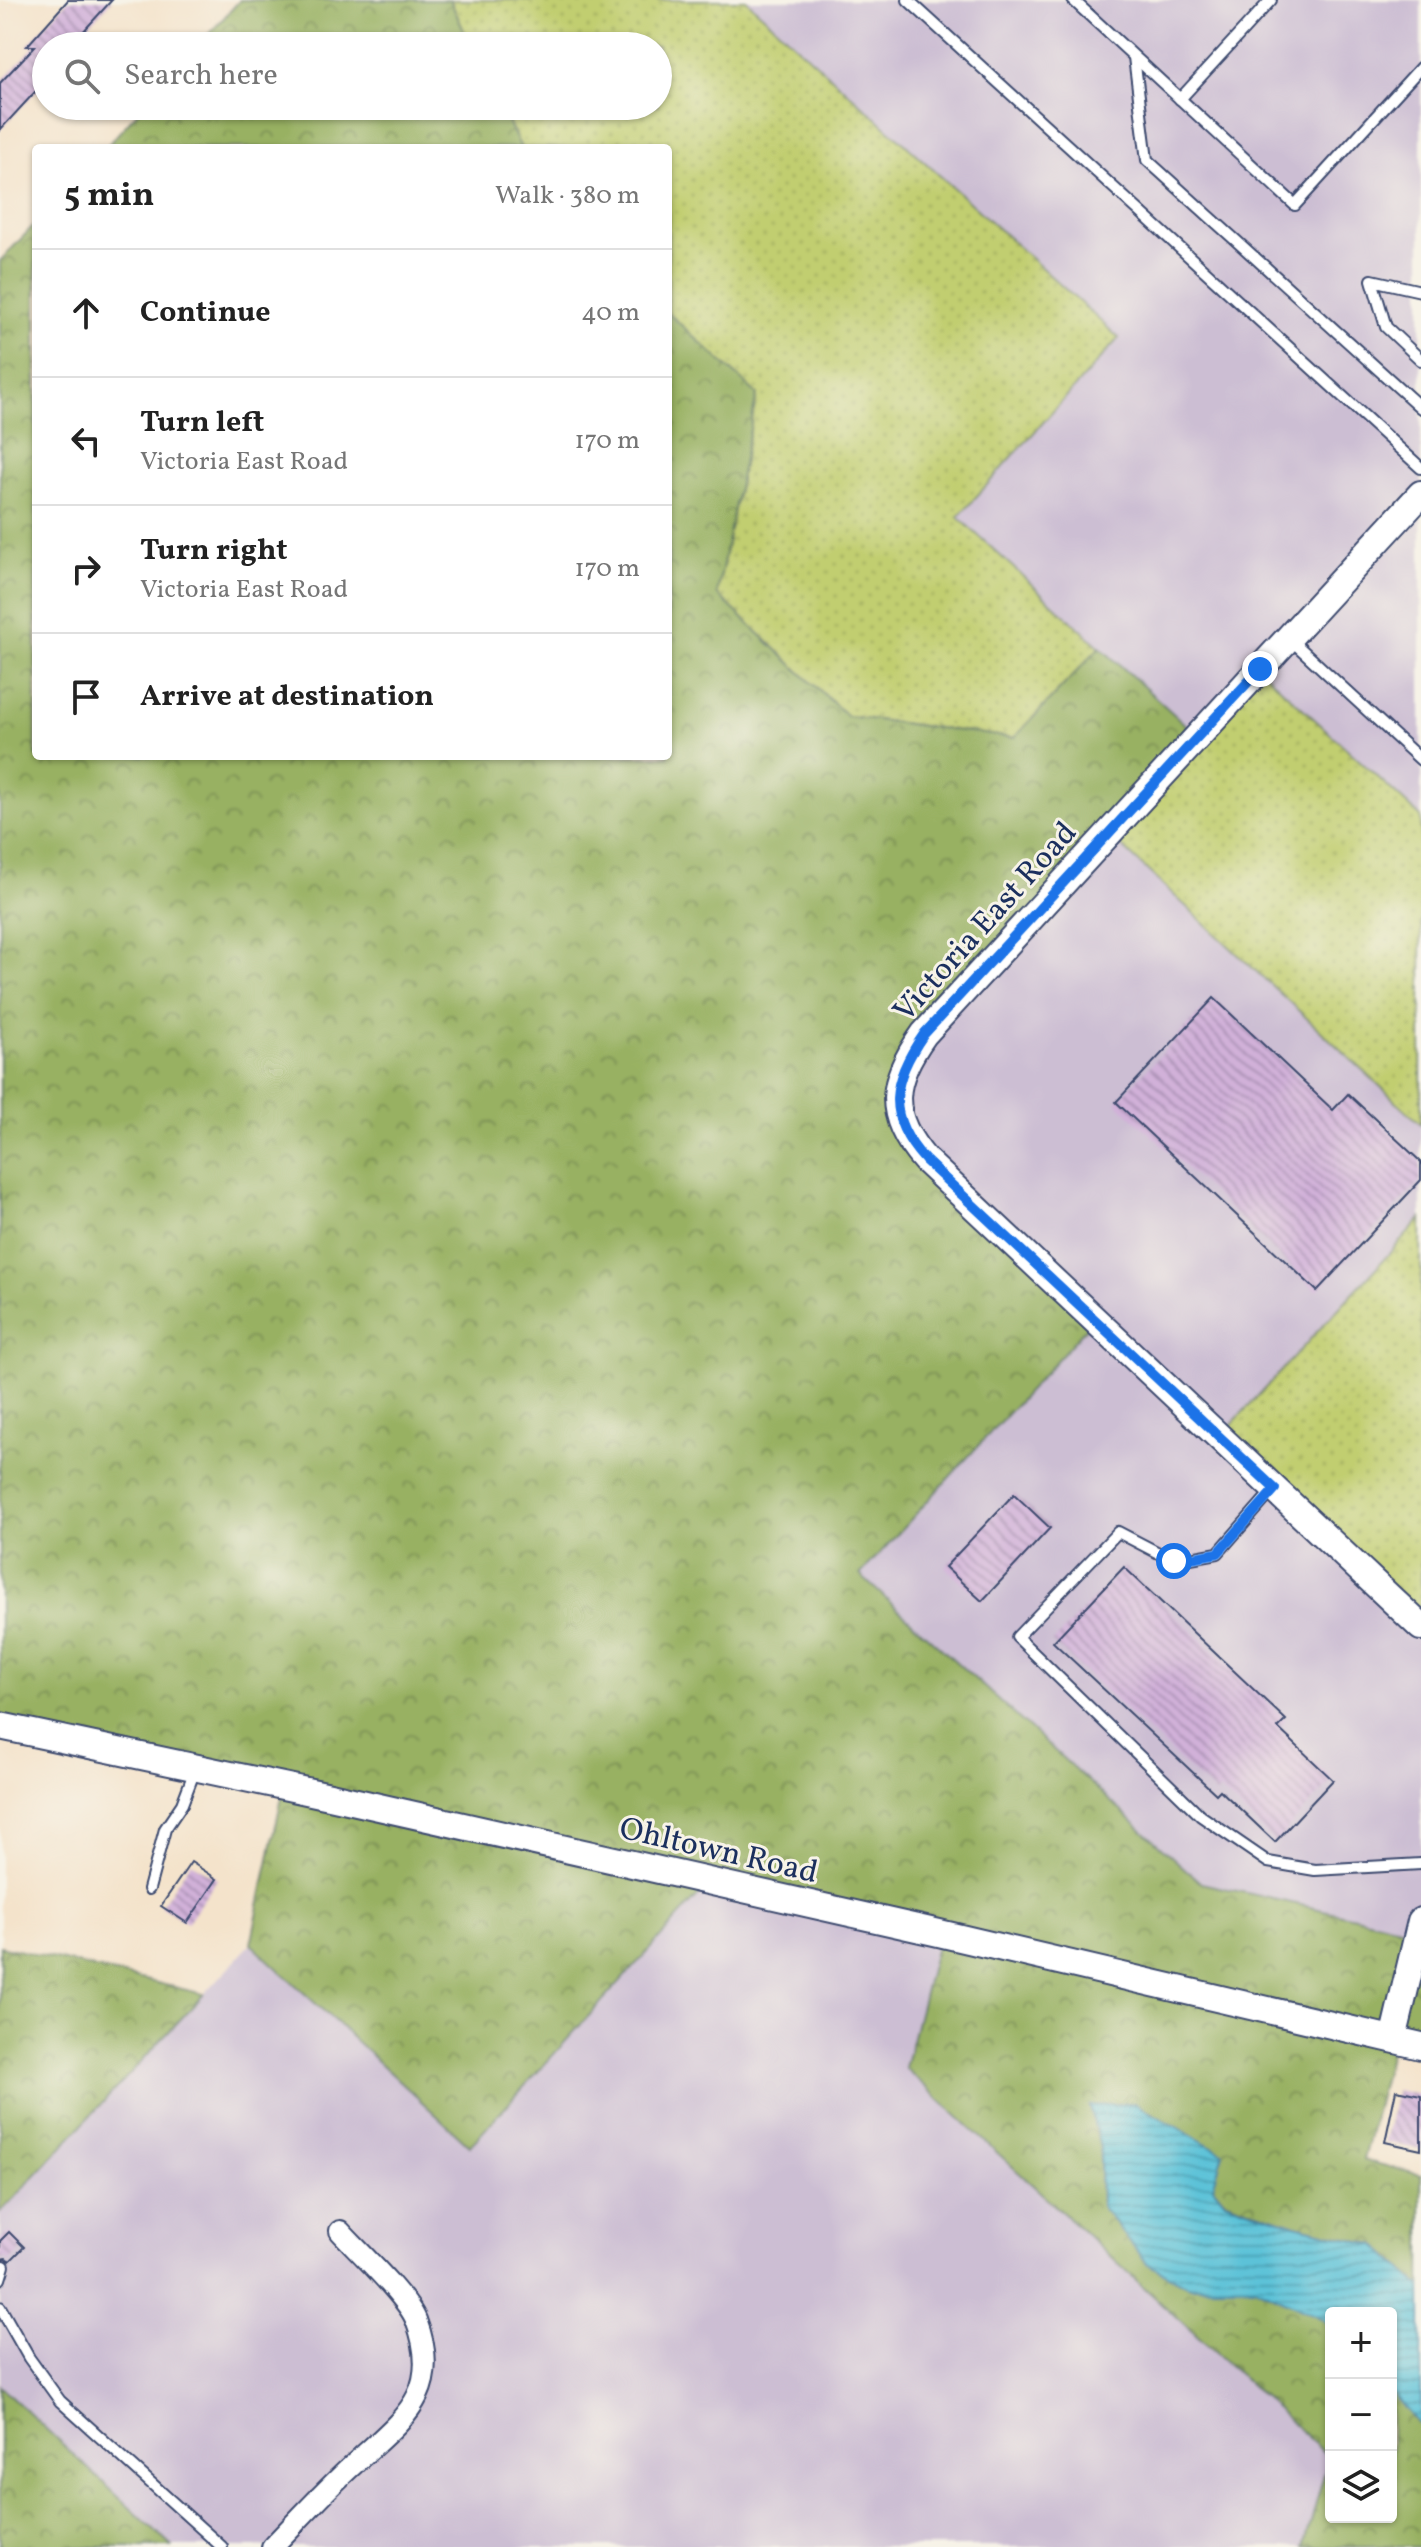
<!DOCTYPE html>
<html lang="en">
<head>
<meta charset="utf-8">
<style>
	body { margin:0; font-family:Vollkorn,serif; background:#f2f2f2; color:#222 }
	.controls { position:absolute; right:24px; bottom:24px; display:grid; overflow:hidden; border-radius:8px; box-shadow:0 2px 6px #0004 }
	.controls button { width:72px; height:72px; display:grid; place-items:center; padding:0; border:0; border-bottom:2px solid #e0e0e0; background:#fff; color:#222; font:40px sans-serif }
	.stop { position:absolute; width:24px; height:24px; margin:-18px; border:6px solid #1a73e8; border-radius:50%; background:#fff }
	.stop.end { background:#1a73e8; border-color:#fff; box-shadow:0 2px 8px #0008 }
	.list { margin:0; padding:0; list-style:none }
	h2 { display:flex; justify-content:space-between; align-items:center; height:104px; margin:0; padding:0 32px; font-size:34px }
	h2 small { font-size:26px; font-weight:400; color:#767676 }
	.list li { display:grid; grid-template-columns:52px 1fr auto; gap:24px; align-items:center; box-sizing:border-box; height:128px; padding:0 32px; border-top:2px solid #e0e0e0 }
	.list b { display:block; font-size:30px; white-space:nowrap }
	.list p { margin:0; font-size:26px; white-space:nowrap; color:#767676 }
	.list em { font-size:26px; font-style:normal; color:#767676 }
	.icon { flex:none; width:44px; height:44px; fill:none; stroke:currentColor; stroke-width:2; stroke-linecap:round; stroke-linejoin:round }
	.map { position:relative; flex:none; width:1421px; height:2547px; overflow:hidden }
	.search { position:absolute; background:#fff; box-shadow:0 2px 6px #0004; left:32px; top:32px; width:640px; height:88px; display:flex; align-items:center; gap:20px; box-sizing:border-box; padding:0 28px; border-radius:44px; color:#767676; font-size:30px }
	.panel { position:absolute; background:#fff; box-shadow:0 2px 6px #0004; left:32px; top:144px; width:640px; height:616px; border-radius:8px }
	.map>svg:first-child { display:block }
	.industrial { fill:#ccbed3 }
	.grass { fill:url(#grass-dots); stroke:#6e7e66; stroke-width:2 }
	.forest { fill:url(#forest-crowns); stroke:#5a7060; stroke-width:2 }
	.water { fill:url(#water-rules); stroke:#3b789b; stroke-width:2 }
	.building { fill:url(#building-back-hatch) }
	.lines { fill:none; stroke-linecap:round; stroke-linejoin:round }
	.lane-casing { stroke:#3c4a6e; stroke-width:14 }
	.street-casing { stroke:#3c4a6e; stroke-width:24 }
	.secondary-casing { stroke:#3c4a6e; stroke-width:30 }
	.lane { stroke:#fff; stroke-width:10 }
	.street { stroke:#fff; stroke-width:20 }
	.secondary { stroke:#fff; stroke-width:26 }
	.route { stroke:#1a73e8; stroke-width:10 }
	.labels { text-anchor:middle; stroke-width:6; stroke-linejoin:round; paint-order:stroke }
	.street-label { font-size:32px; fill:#1b2f5e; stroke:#f7f3e8 }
</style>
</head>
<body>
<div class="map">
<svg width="1421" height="2547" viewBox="0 0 1421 2547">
	<defs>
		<pattern id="grass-dots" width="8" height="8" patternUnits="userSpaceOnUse" patternTransform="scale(2)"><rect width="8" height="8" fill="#c1ce6f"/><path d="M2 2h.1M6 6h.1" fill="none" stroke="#a5b163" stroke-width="1.8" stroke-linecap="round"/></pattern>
		<pattern id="forest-crowns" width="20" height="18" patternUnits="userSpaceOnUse" patternTransform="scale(2)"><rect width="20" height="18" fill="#98b162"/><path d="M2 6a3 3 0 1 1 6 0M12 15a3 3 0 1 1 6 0" fill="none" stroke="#7b9054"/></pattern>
		<pattern id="water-rules" width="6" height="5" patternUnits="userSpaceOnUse" patternTransform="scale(2)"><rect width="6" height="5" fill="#5bc2d8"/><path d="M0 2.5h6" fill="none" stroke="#4a9eb2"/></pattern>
		<pattern id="building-back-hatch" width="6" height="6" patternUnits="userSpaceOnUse" patternTransform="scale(2)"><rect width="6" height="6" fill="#d1b1d9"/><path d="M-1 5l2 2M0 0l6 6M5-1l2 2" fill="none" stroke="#a990b3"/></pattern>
	</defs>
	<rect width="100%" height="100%" fill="#f7f3e8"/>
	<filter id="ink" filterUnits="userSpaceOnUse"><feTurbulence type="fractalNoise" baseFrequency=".0125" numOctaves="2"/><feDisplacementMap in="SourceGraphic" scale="16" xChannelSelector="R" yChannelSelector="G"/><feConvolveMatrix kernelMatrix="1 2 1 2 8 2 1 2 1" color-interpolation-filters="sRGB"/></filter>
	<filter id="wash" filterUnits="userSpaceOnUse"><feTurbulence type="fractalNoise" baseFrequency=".006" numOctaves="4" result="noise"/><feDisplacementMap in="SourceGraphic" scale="32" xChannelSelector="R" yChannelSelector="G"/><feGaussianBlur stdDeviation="1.8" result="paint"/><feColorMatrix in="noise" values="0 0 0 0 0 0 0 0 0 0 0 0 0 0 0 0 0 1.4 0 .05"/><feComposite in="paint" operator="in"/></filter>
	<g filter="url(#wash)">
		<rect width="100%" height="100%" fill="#f4e3cb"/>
		<g class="industrial">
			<path d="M746 0H1421V817L1260 669 1198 736 957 518 1119 338Z"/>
			<path d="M1108 834 1421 1124V1219L1220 1437 1421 1627V1921L1419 1931 1201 1883 860 1575 1095 1318 925 1160 900 1073Z"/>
			<path d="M711 1882 939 1933 905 2068 1329 2457 1304 2547H172L0 2386V2213L251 1944 470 2145Z"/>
		</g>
		<g class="grass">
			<path d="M450 0H746L1119 338 958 517 1100 647 1014 738 847 716 717 594 757 394 668 313V148H521L500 106H658V46H471Z"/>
			<path d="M1260 669 1421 817V1124L1108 834Z"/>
			<path d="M1421 1219V1605L1410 1617 1220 1437Z"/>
		</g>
		<g class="forest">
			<path d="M240 0H450L471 46H198Z"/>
			<path d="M143 106H500L521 148H105Z"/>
			<path d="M36 223V756H668V313L757 394 717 594 847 716 1014 738 1100 647 1198 736 907 1058 905 1131 1095 1318 860 1575 1201 1883 1418 1931 1421 1921V2046L1393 2040 1363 2160 1421 2175V2287L1375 2245 1292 2224 1224 2200 1213 2187 1090 2106 1100 2147 1101 2206 1190 2287H1255L1322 2318 1331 2327V2517H1391V2391L1421 2427V2547H1304L1329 2457 905 2068 939 1934 711 1882 470 2146 251 1944 284 1787 0 1726V261Z"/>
			<path d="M0 1946 204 1994 0 2213Z"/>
			<path d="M0 2386 172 2547H0Z"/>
		</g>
		<path class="water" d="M1134 2103 1223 2153 1213 2187 1224 2201 1292 2224 1376 2245 1421 2287V2427L1391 2391V2313H1331V2327L1321 2318 1255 2287H1190L1148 2264 1101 2206 1100 2147 1090 2106Z"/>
		<g id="blocks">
			<g class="building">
				<path d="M68 0H112L70 46H46V80L0 130V83L35 46H27Z"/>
				<path d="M1214 998 1333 1110 1348 1094 1421 1162V1180L1317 1291 1116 1102Z"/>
				<path d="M1014 1494 1050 1528 982 1601 945 1567Z"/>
				<path d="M1124 1567 1286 1720 1278 1728 1333 1780 1275 1842 1220 1790 1216 1794 1053 1642Z"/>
				<path d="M191 1862 217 1879 187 1923 161 1906Z"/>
				<path d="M1396 2090 1421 2095V2150L1385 2142Z"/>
				<path d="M9 2232 24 2247 10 2261 6 2258 0 2259V2241Z"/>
			</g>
		</g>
	</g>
	<g filter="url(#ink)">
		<use href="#blocks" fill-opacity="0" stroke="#3c4a6e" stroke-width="2"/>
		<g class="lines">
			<g class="lane-casing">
				<g id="lane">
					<path d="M908 0 1421 468"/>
					<path d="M1073 0 1295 205 1421 67"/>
					<path d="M1134 57 1147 160 1421 408"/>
					<path d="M1180 99 1271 0"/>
					<path d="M1421 291 1372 280 1386 327 1421 360"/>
					<path d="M1290 639 1421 760"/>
					<path d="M1274 1489 1218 1553 1174 1561 1118 1532 1017 1637 1201 1816 1268 1862 1315 1870 1421 1864"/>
					<path d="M149 1889 165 1829 182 1804 195 1770"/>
					<path d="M0 2279 4 2266"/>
					<path d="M0 2307 29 2358 60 2401 222 2547"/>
				</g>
			</g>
			<g class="street-casing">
				<path id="street" d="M272 2547C299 2519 325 2490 354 2464 402 2419 444 2394 416 2320 407 2297 358 2251 340 2231"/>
			</g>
			<g class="secondary-casing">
				<g id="secondary">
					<path d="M1421 494 924 1034C891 1080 885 1114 925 1160L1421 1627"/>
					<path d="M0 1726 330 1796 939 1933 1421 2046"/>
					<path d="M1393 2039 1421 1921"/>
				</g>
			</g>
			<use href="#lane" class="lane"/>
			<use href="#street" class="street"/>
			<use href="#secondary" class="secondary"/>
		</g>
	</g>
	<g class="lines" filter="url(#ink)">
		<path class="route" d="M1174 1561 1218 1553 1275 1489 925 1160C884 1115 892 1080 924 1034L1260 669"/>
	</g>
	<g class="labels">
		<g class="street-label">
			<text transform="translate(984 921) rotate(-48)" y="11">Victoria East Road</text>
			<text transform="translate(719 1849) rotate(13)" y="11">Ohltown Road</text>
		</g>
	</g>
</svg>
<div class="controls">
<button>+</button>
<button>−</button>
<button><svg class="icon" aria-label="layers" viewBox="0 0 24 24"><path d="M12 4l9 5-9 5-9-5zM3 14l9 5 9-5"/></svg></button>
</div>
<div class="stop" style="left:1174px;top:1561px"></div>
<div class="stop end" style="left:1260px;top:669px"></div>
<div class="search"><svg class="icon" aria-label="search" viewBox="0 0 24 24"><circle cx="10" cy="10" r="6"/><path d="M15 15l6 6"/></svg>Search here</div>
<section class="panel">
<h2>5 min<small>Walk · 380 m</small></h2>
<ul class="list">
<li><svg class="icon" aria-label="ahead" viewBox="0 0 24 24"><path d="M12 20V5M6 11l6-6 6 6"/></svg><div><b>Continue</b></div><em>40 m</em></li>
<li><svg class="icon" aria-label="left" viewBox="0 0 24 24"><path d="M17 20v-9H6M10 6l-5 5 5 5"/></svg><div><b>Turn left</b><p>Victoria East Road</p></div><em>170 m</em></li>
<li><svg class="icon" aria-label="right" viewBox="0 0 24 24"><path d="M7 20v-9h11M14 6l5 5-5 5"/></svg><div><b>Turn right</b><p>Victoria East Road</p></div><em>170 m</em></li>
<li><svg class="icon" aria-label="arrive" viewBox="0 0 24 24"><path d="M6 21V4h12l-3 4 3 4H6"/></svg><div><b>Arrive at destination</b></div></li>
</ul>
</section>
</div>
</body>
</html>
